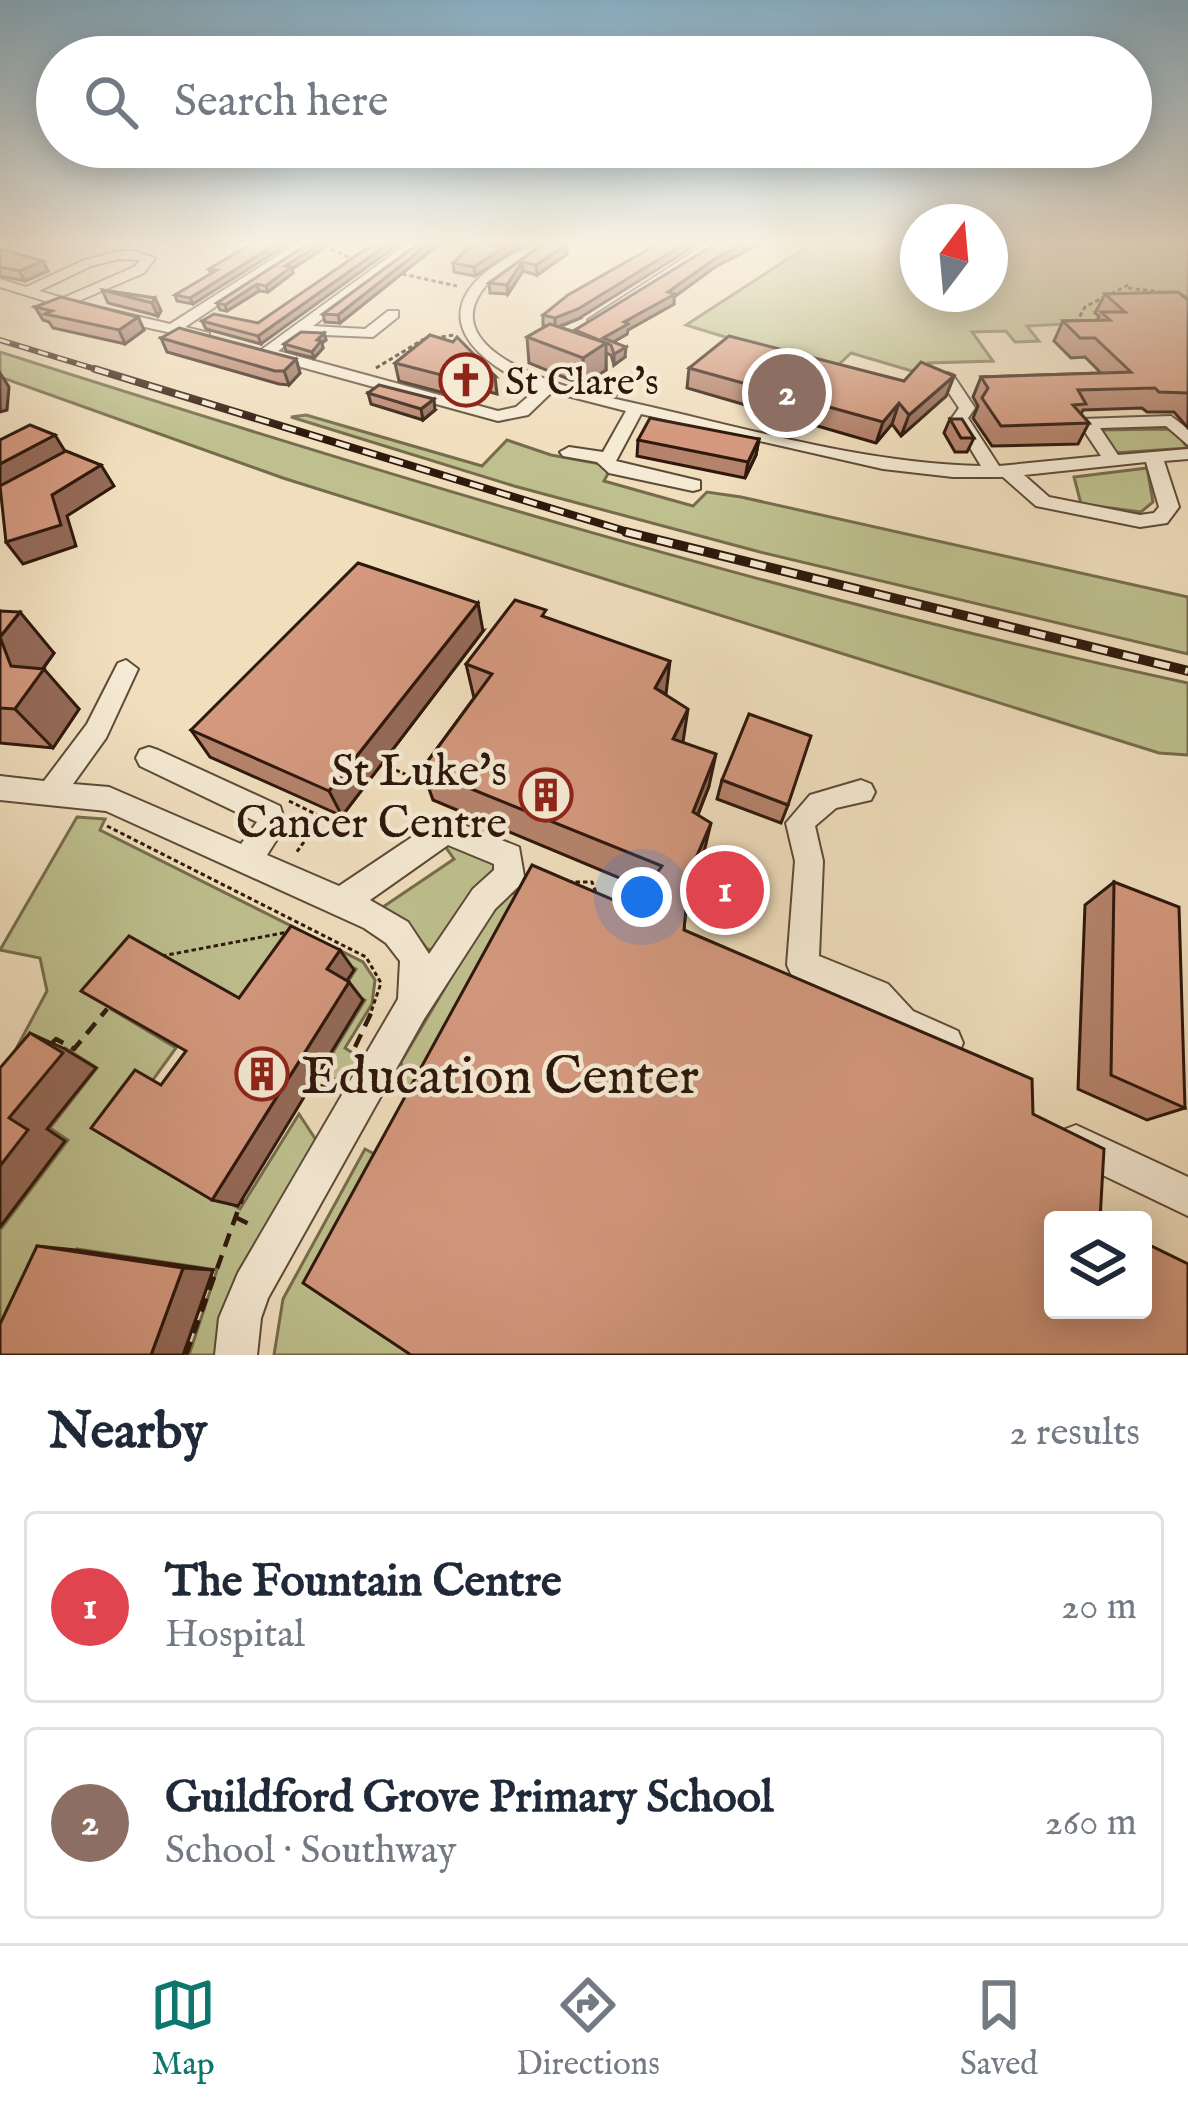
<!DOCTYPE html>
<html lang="en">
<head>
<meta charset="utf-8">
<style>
	body { margin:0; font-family:"IM FELL English",serif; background:#f2f2f3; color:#1f2937 }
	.controls { position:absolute; right:36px; bottom:36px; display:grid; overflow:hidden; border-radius:12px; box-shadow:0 6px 30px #0003 }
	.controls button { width:108px; height:108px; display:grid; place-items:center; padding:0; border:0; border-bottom:3px solid #e0e1e3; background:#fff; color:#1f2937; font:60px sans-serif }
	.compass { position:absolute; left:900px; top:204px; width:108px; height:108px; border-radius:50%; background:#fff; box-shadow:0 6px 30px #0003; rotate:16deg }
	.you { position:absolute; left:642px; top:897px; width:42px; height:42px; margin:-30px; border:9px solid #fff; border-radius:50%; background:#1a73e8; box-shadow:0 0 0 18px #1a73e833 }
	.badge { display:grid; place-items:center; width:78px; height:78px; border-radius:50%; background:#0f766e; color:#fff; font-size:39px; font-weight:700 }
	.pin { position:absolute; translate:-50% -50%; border:6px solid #fff; box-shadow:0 3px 12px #0006 }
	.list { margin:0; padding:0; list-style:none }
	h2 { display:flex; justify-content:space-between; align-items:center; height:156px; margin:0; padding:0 48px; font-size:51px }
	h2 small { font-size:39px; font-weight:400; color:#747a83 }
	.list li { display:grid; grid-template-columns:78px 1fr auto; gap:36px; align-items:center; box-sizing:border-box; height:192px; margin:0 24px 24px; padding:0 24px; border:3px solid #e0e1e3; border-radius:12px }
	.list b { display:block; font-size:45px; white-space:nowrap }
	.list p { margin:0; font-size:39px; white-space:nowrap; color:#747a83 }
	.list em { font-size:39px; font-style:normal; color:#747a83 }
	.icon { flex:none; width:66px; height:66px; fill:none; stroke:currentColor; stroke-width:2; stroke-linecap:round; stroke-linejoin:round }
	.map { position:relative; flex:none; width:1188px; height:1355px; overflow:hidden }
	.search { position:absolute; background:#fff; box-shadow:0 6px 30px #0003; left:36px; right:36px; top:36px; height:132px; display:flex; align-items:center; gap:30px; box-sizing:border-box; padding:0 42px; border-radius:66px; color:#747a83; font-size:45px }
	.sheet { height:588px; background:#fff }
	nav { display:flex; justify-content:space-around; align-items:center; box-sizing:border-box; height:168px; border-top:3px solid #e0e1e3; background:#fff; font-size:33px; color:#747a83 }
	nav a { display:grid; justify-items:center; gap:6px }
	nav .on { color:#0f766e }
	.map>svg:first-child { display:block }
	.green { fill:#bec08e; stroke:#766c4d; stroke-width:3 }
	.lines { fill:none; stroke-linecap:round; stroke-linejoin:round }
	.minor-casing { stroke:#5e4a38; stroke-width:4 }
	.path-far1 { stroke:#2e180c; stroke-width:3; stroke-dasharray:4.5 3; stroke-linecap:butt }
	.path { stroke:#2e180c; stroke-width:4.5; stroke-dasharray:14 9; stroke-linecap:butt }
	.minor { fill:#f5ead4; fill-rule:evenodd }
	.rail-far2-casing { stroke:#2e180c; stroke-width:6 }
	.rail-far1-casing { stroke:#2e180c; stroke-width:8 }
	.rail-casing { stroke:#2e180c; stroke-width:10 }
	.rail-far2 { stroke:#f5ead4; stroke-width:3; stroke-dasharray:10; stroke-linecap:butt }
	.rail-far1 { stroke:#f5ead4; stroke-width:4.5; stroke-dasharray:14; stroke-linecap:butt }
	.rail { stroke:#f5ead4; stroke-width:6; stroke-dasharray:16; stroke-linecap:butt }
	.wall { fill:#b5836c; stroke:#2e180c; stroke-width:3 }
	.shaded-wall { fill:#946a58; stroke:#2e180c; stroke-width:3 }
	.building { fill:#d3987e; stroke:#2e180c; stroke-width:3 }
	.labels { text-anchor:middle; stroke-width:9; stroke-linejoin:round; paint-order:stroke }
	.far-poi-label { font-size:39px; fill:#2e180c; stroke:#f5ead4; text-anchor:start }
	.poi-label { font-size:45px; fill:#2e180c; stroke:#f5ead4; text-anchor:end }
	.near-poi-label { font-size:54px; fill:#2e180c; stroke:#f5ead4; text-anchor:start }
</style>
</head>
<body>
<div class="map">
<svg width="1188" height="1355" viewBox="0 0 1188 1355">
	<rect width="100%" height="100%" fill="#f0debd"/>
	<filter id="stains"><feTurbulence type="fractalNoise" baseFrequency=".00167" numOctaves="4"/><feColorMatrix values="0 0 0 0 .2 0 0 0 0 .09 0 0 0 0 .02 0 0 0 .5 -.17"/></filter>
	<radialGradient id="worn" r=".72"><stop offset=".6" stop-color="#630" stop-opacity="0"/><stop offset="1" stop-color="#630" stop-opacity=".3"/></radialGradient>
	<g class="green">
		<path d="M811 244H918V294H990V244H1188V298C1159 280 1148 306 1125 311 1116 313 1104 312 1095 312L1104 322 1027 326 1039 341 1015 342 1006 331 972 332 993 361 929 363 939 379 851 353 833 370 686 325Z"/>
		<path d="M0 352C392 477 786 597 1188 683V755L1159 753 283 478 0 377Z"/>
		<path d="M306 415 482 466 507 440 551 455 612 466 604 481 693 506 707 492 741 497 1188 597V654L760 552 514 486 291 417Z"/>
		<path d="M1166 429 1175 431 1188 448 1115 453 1100 430Z"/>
		<path d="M1147 468 1153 502 1141 512 1081 504 1074 477Z"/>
		<path d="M77 817 105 819 100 830 363 962 375 980 372 1004 345 1048 362 1059 351 1078 341 1083 321 1072 365 1000 344 988 356 969 308 945 260 1013 156 955 111 1009 176 1048 113 1135 240 1209 299 1114 318 1143 219 1355H189L217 1270 77 1249 28 1355H0V1230L68 1140 50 1128 97 1068 65 1048 16 1106 0 1079 47 991 40 958 0 950Z"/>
		<path d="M442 842 494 864 495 872 435 950 427 949 412 929 380 909 454 859Z"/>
		<path d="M521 892 433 1103 407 1089 401 1062 493 907 503 895Z"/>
		<path d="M365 1149 399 1167 444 1355H274L283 1299Z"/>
	</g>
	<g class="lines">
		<g class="minor-casing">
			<g id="minor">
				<path d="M296 244H310L185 327 209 333V339L204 340 90 315 0 287V279L26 287 82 261 119 251H134L155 258 144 273 76 302 170 324ZM119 259 141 260 134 267 63 298 39 291 91 266Z"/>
				<path d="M407 244H421L313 326 365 329 388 311H398V317L373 337 302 334 278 351 498 411 516 407 538 388C478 365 421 315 497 264 513 254 529 244 548 244 527 261 497 269 481 292 441 351 558 385 594 394L629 374 635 376V382L611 398C733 424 855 463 981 466L952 418 959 408 939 378 947 373 953 375 975 408 968 418 999 466 1101 456 1079 423 1082 419 1171 416 1188 429V445L1166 426 1100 428 1118 455 1188 449V459L1164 461 1179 507 1167 523 1140 527 1036 506 1003 477H953L883 469 641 414 616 461 700 481V489L693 491 609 473 597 462 563 456 560 452 569 447 603 452 626 411 552 392 528 415 498 421 261 356V350ZM1146 462 1159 507 1154 513 1140 515 1049 497 1024 475Z"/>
				<path d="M706 244H720L600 323 588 320Z"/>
				<path d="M126 660 138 669 106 738 73 784 109 787 241 844 257 822 140 766 136 758 140 750 149 747 158 750 280 806 286 825 267 855 339 886 436 821 449 819 519 847 524 876 519 886 495 909 424 1019 268 1298 261 1318 257 1355H215L219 1318 238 1273 398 999 400 961 386 943 364 928 106 811 0 800V776L44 781 87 724 118 663ZM448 845 494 864V870L473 889 429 954 408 922 370 900Z"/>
				<path d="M861 780 871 784 875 792 871 800 836 808 815 826 823 861 819 956 888 984 913 1011 958 1031 963 1043 958 1055 946 1060 889 1035 864 1008 792 976 787 965 795 861 786 823 810 795Z"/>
				<path d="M1076 1125 1188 1177V1216L1063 1156 1058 1143 1063 1130Z"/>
			</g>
		</g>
		<g class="path-far1">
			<path d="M324 246 353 259"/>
			<path d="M402 274 457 286"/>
			<path d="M1128 288 1169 293"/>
			<path d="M1111 294 1130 284"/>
			<path d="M1076 323 1085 307 1102 298"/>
			<path d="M434 338 454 335"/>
			<path d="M376 368 424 339"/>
			<path d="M382 764 427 784"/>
			<path d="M289 801 322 817 296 853"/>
			<path d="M107 826 366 957 381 983 371 1012"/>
			<path d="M568 882H592L597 895"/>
			<path d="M618 902 638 903"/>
			<path d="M162 956 288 932"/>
			<path d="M104 1012 109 1007"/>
		</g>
		<g class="path">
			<path d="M52 1043 56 1039 74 1049 107 1009"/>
			<path d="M355 1047 373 1009"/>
			<path d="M313 1083 330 1090"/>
			<path d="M235 1217 253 1226"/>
			<path d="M186 1355 242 1199"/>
		</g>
		<use href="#minor" class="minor"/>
		<g class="rail-far2-casing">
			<path id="rail-far2" d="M0 340 105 372"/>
		</g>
		<g class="rail-far1-casing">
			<path id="rail-far1" d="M95 369 638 535"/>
		</g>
		<g class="rail-casing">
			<path id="rail" d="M626 532 1188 671"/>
		</g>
		<use href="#rail-far2" class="rail-far2"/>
		<use href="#rail-far1" class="rail-far1"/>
		<use href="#rail" class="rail"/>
	</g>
	<g class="wall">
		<path d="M252 244 193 304 177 301 175 295 211 274 209 269Z"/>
		<path d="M308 244H330L292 269 293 273 268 292 259 291 227 311 220 310 217 303Z"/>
		<path d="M418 244H439L340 323 325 322 323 314Z"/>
		<path d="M543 244 566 245 567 254 537 275 523 271 508 294 490 293 489 283Z"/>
		<path d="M523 245 475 276 454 272 453 263Z"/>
		<path d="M0 249 43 261 48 271 25 281 0 276Z"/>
		<path d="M715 267 674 297V304L628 330 627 334 613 342 625 357 614 365 611 355 606 353V370L583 385 529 363 527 337 546 326 543 325V315L578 319 559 327 575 332V330Z"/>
		<path d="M102 290 155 298 161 311 158 316 108 303Z"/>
		<path d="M1105 294 1188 300V428L1174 412H1147L1142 408 1083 410 1081 414 1089 423 1078 444 992 446 973 418 978 406 973 397 981 377 1101 373 1085 357 1071 358 1054 341 1063 321H1097L1099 316 1095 313Z"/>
		<path d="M35 307 138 317 144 330 125 344 53 328 49 322 43 320Z"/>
		<path d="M202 321 258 323 261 344 206 329Z"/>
		<path d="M324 333 326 340 322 343 323 348 314 358 286 351 284 344Z"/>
		<path d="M430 335 495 376 497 394 468 386 452 395 399 381 395 363Z"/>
		<path d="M161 338 296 359 300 373 289 385 279 384 167 352Z"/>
		<path d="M689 368 904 381 954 376 946 396 901 436 892 424 876 443 687 388Z"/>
		<path d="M368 393 435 410 423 420 371 404Z"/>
		<path d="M950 419 974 438 967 452H955L944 433Z"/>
		<path d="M759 439 756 455 745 478 637 456 638 440Z"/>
		<path d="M0 611 54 653 43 669 79 709 53 748 0 743Z"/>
		<path d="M546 618 666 695 682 743 709 786 698 815 704 852 687 891 684 930 1033 1114 1188 1355 632 908 646 889 433 800 422 769 474 698 466 664Z"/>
		<path d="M483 631 342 816 210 757 191 730Z"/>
		<path d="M722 780 788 805 781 823 717 799Z"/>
		<path d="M1114 882 1185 1108 1147 1120 1078 1089 1085 905Z"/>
		<path d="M37 1246 76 1250 213 1270 183 1355H0Z"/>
	</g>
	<g class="shaded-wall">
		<path d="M276 244H288L193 304 190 298Z"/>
		<path d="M320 244H330L292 269 293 273 268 292 266 286 285 266Z"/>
		<path d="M388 244H399L261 344 258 336Z"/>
		<path d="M428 244H439L340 323 338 315Z"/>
		<path d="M509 244 523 245 475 276 474 267Z"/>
		<path d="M684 244H698L578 319 555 328V318Z"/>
		<path d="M743 244H760L715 267 674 297V304L628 330 627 334 610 344 603 338 716 258Z"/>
		<path d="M566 245 567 254 537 275 536 265Z"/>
		<path d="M43 261 48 271 25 281 19 271Z"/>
		<path d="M522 262 523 271 508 294 507 285Z"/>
		<path d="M257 284 259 291 227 311 225 305Z"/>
		<path d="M155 298 161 311 158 316 152 303Z"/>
		<path d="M138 317 144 330 125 344 119 330Z"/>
		<path d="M324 333 326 340 322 343 323 348 314 358 312 352 317 340Z"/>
		<path d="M606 343V370L583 385V358Z"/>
		<path d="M626 347 625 357 614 365V354Z"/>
		<path d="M296 359 300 373 289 385 284 371Z"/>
		<path d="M465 368 468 386 452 395 449 377Z"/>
		<path d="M0 373 9 387 7 410 0 412Z"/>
		<path d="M954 376 946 396 901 436 909 415Z"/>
		<path d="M434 399 435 410 423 420 421 409Z"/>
		<path d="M899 403 892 424 876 443 883 422Z"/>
		<path d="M55 435 68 456 0 494V464Z"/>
		<path d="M759 439 756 455 745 478 748 462Z"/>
		<path d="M101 465 114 486 67 516 76 546 23 564 6 542 52 495Z"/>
		<path d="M478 603 483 631 342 816 329 791Z"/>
		<path d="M20 612 54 653 36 678 44 669 79 709 53 748 15 709 0 637Z"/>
		<path d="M670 661 666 694 655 688Z"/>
		<path d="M688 709 683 742 668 771 673 739Z"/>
		<path d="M716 754 709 786 687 842 693 812Z"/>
		<path d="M711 823 704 852 683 902 689 874Z"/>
		<path d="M340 950 354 970 342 988 327 969Z"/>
		<path d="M349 982 363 1000 238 1206 212 1200Z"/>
		<path d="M30 1033 65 1049 96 1068 47 1129 65 1141 0 1227V1166L9 1118Z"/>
		<path d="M183 1268 213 1270 183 1355H151Z"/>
	</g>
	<g class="building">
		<path d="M252 244H276L190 298 175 295 217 270 209 269Z"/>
		<path d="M308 244H320L285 266 291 267 266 286 257 284 225 305 217 303Z"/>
		<path d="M373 244H388L258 336 202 321 214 314 258 323Z"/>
		<path d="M418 244H428L338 315 323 314Z"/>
		<path d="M482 244H509L474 267 453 263 467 249Z"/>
		<path d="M543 244 566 245 536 265 522 262 507 285 489 283Z"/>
		<path d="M654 244H684L578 309 555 318 543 315 568 295 647 250Z"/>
		<path d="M715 244H743L716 258 668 292 675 294 624 322 628 324 603 338 626 347 614 354 611 345 575 330Z"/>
		<path d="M0 249 43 261 19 271 0 267Z"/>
		<path d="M102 290 155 298 152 303Z"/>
		<path d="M1178 292 1188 300V393L1159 392 1155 388 1078 390 1086 404 1073 405 1089 423 1001 426 982 398 988 388 981 377 1131 372 1095 338H1080L1063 321 1110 320 1101 312H1125L1105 294Z"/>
		<path d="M61 297 138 317 119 330 45 314 52 311 35 307Z"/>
		<path d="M550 324 606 343 583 358 527 337Z"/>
		<path d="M179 328 296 359 284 371H275L161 338Z"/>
		<path d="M301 332 324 333 317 340 321 341 312 352 284 344Z"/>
		<path d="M430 335 453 342 457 337 495 376 465 368 449 377 395 363Z"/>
		<path d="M729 336 904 381 921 362 954 376 909 415 899 403 883 422 689 368Z"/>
		<path d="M379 385 434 399 421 409 368 393Z"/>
		<path d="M650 418 759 439 748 462 638 440Z"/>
		<path d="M950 419H962L974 438H961Z"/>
		<path d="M30 425 55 435 0 464V440Z"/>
		<path d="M66 451 101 465 52 495 61 525 6 542 0 486Z"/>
		<path d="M358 563 478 603 329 791 191 730Z"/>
		<path d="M515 600 546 610 542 616 670 661 655 688 688 709 673 739 716 754 693 812 711 823 689 874 684 930 1032 1079 1033 1114 1104 1149 1100 1220H1053V1310H1143V1242L1188 1264V1355H411L303 1283 532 865 632 908 662 866 422 769 492 674 466 664Z"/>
		<path d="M0 611 20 612 0 637Z"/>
		<path d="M0 637 11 666 44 669 15 709 0 708Z"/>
		<path d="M749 714 811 736 788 805 722 780Z"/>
		<path d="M1114 882 1179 907 1185 1108 1111 1075Z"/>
		<path d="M291 926 340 950 327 969 349 982 212 1200 91 1128 135 1070 161 1085 186 1051 81 991 129 936 239 998Z"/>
		<path d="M30 1033 63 1053 9 1118 28 1130 0 1166V1068Z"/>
		<path d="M37 1246 183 1268 151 1355H0V1324Z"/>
	</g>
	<linearGradient id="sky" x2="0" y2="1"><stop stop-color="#89b7d2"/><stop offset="0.56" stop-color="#f8f0e1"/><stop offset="1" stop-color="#f8f0e1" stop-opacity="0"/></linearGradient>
	<rect width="1188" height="434" fill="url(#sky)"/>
	<defs>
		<g id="church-ring" transform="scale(2.7)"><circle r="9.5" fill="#f5ead4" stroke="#8f2418" stroke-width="1.5"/><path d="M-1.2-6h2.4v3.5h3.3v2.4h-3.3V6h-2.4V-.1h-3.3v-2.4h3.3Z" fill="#8f2418"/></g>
		<g id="building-ring" transform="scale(2.7)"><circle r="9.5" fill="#f5ead4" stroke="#8f2418" stroke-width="1.5"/><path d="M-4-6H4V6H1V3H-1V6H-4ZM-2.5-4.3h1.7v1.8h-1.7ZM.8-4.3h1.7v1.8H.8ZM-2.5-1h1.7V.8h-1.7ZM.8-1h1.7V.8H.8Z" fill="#8f2418"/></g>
	</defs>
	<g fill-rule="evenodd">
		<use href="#church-ring" x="466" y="380"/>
		<use href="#building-ring" x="546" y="795"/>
		<use href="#building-ring" x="262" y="1074"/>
	</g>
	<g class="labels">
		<g class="far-poi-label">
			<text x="505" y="394">St Clare's</text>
		</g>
		<g class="poi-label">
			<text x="507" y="785">St Luke's<tspan x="507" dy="52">Cancer Centre</tspan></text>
		</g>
		<g class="near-poi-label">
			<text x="301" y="1093">Education Center</text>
		</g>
	</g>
	<rect width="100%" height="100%" filter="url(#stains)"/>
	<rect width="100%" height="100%" fill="url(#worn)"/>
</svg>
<div class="controls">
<button><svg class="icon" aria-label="layers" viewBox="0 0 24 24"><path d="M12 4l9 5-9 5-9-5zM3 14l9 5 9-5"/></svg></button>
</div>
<svg class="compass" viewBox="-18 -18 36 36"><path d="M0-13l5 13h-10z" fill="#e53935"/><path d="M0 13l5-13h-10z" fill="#747a83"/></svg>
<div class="you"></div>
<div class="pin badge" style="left:725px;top:890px;background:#e0444e">1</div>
<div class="pin badge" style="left:787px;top:393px;background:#8d6e63">2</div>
<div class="search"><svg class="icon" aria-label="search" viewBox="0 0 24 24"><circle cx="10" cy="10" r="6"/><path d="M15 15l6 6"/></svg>Search here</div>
</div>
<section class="sheet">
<h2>Nearby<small>2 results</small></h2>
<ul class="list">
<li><span class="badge" style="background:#e0444e">1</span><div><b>The Fountain Centre</b><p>Hospital</p></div><em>20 m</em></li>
<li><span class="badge" style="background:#8d6e63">2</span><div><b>Guildford Grove Primary School</b><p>School · Southway</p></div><em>260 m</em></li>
</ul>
</section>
<nav>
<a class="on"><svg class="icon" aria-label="map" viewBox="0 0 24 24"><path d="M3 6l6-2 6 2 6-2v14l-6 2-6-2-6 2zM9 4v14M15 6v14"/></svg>Map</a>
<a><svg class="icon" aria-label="directions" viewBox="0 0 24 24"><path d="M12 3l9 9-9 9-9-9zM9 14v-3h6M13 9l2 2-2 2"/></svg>Directions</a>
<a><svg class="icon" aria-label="saved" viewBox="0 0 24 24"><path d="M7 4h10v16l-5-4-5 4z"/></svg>Saved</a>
</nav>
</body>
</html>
